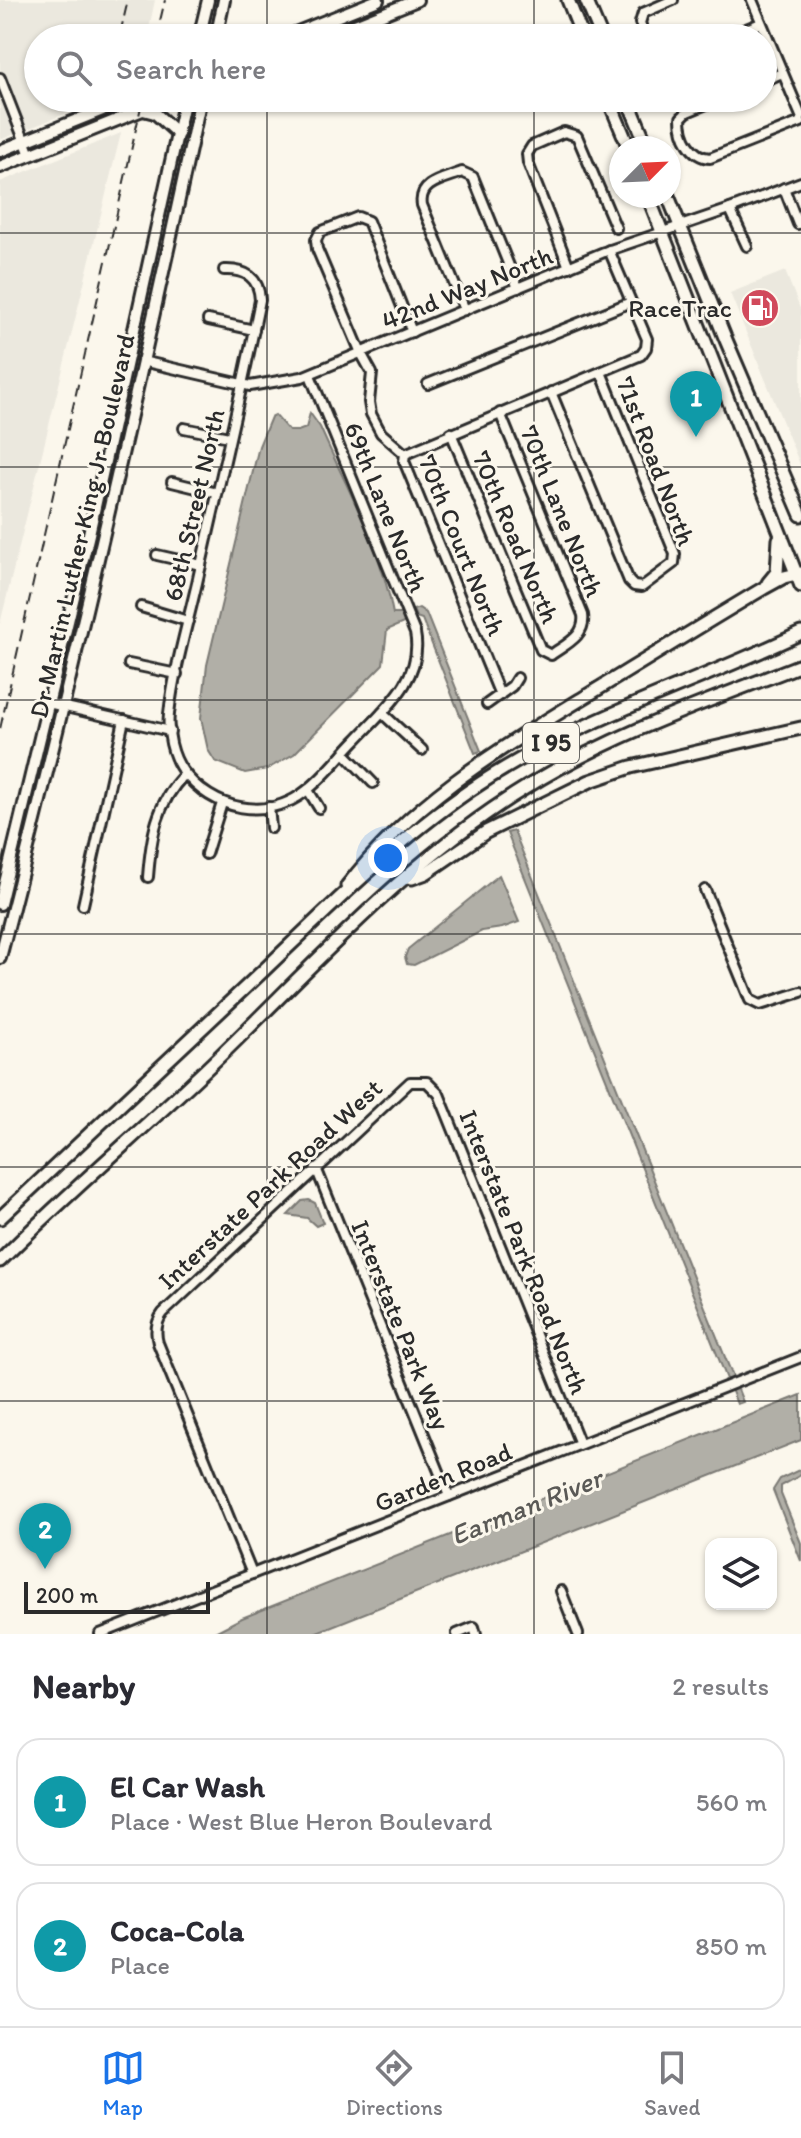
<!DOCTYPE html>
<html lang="en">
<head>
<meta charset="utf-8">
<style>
	body { margin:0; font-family:Itim,sans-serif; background:#f2f2f3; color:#2b2b33 }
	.controls { position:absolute; right:24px; bottom:24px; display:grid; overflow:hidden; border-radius:16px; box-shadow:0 2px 6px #0004 }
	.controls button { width:72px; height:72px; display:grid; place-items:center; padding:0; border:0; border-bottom:2px solid #e1e1e2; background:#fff; color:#2b2b33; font:40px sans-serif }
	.compass { position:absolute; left:609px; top:136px; width:72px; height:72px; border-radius:50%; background:#fff; box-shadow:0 2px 6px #0004; rotate:66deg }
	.scale { position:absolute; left:24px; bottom:20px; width:186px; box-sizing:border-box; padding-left:8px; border:4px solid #2b2b2b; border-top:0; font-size:22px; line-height:28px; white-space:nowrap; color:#2b2b2b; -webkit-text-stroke:6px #fbf7ec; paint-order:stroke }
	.you { position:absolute; left:388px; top:858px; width:28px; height:28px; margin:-20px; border:6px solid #fff; border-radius:50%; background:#1a73e8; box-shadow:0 0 0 12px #1a73e833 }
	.badge { display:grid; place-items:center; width:52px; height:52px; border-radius:50%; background:#1a73e8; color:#fff; font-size:26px; font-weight:700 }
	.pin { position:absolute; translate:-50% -66px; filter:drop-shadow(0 2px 4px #0008) }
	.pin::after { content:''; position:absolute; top:42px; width:28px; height:24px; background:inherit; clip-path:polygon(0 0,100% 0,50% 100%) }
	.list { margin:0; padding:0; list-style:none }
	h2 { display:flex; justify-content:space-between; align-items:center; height:104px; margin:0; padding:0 32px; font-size:34px }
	h2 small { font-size:26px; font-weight:400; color:#7c7c81 }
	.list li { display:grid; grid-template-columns:52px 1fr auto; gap:24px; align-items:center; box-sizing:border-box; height:128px; margin:0 16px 16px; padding:0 16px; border:2px solid #e1e1e2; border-radius:24px }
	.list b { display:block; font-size:30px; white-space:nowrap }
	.list p { margin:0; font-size:26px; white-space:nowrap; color:#7c7c81 }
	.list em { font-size:26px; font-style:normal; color:#7c7c81 }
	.icon { flex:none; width:44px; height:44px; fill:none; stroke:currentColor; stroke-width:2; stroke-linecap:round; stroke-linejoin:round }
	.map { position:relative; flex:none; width:801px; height:1634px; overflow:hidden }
	.search { position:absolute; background:#fff; box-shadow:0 2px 6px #0004; left:24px; right:24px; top:24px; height:88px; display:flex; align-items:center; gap:20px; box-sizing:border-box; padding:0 28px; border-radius:44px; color:#7c7c81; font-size:30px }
	.sheet { height:392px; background:#fff }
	nav { display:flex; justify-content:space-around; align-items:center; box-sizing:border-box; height:112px; border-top:2px solid #e1e1e2; background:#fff; font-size:22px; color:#7c7c81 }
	nav a { display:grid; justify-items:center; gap:4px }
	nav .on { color:#1a73e8 }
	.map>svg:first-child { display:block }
	.built { fill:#ebe8de }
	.water { fill:#b1afa7; stroke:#7b7a75; stroke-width:2 }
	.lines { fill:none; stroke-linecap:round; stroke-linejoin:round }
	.minor-casing { stroke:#2b2b2b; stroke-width:14 }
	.major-casing { stroke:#2b2b2b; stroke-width:16 }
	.highway-casing { stroke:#2b2b2b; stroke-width:17 }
	.minor { stroke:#fbf7ec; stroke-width:8 }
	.major { stroke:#fbf7ec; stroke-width:10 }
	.highway { stroke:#fbf7ec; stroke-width:11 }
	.rail { stroke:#2b2b2b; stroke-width:2; stroke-dasharray:12 6; stroke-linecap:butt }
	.grid { fill:none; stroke:#2b2b2b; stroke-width:2; stroke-opacity:0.55 }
	.labels { text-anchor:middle; stroke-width:6; stroke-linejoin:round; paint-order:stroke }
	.shield { fill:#fbf7ec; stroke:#696865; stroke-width:2 }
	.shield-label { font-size:24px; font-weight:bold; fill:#2b2b2b }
	.street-label { font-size:26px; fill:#2b2b2b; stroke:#fbf7ec }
	.poi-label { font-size:26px; fill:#2b2b2b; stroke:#fbf7ec; text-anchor:end }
	.water-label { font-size:28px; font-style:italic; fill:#5a5956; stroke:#fbf7ec }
</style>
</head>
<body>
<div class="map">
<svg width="801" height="1634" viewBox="0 0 801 1634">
	<rect width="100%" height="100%" fill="#fbf7ec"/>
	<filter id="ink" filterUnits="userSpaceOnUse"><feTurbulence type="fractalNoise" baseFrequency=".0125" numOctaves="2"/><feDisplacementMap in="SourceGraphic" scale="16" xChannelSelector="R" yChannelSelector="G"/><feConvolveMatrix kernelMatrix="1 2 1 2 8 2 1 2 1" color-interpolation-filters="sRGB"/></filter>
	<g filter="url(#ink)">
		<g class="built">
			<path d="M0 0H155L147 38H38V98H105L0 140Z"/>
			<path d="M121 133 0 624V182Z"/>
			<path d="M785 271 801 311V467L730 293Z"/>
		</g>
		<g class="water">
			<path d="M310 413 320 427C346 487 382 549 393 614H404L406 622 387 630 383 664 294 754 267 769 245 773 215 761 208 750 201 718 207 665 259 446 271 417 275 415 289 431H298L306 428Z"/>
			<path d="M419 608 426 613 481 751 475 753 422 619 416 617 413 610Z"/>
			<path d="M514 831 743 1402 737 1404 507 833Z"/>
			<path d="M499 875 519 922 502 928 482 931 414 965 407 964 405 957 408 949Z"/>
			<path d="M309 1200 315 1203 323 1223 316 1226 307 1218 288 1215 302 1201Z"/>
			<path d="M801 1395V1440L312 1634H211L242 1618Z"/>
			<path d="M801 1469V1475L781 1486V1494L801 1543V1561L773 1490 780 1479Z"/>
		</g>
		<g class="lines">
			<g class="minor-casing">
				<g id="minor">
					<path d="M752 0 801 116"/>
					<path d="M646 38 640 23 643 13 673 0"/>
					<path d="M724 38 761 23"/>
					<path d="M0 78 30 155"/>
					<path d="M763 81 782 73"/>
					<path d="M721 98 687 112 681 118C681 136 691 157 710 158L801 122"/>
					<path d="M784 188 798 224"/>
					<path d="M730 209 747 246"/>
					<path d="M569 267 528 163 527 154 532 146 564 132 577 136 616 228"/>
					<path d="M224 270C245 269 259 277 260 300 241 395 218 489 197 583 187 626 174 670 169 714 167 733 172 756 183 771 212 810 267 822 306 791 325 777 340 756 357 739 385 709 424 678 415 633L310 375"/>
					<path d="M465 310 422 205C418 182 445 179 462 172L473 177 518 288"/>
					<path d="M208 320 254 330"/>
					<path d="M412 332 368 221 358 217 320 232 316 240 317 249 361 353 372 373 369 402 371 414 381 433 405 454 404 461 500 695"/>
					<path d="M142 361 250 386 302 377 604 252 730 209 801 182"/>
					<path d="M428 384 631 302"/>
					<path d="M551 392 629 581 634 586 642 587 674 563 675 554 601 372"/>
					<path d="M184 428 229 437"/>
					<path d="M451 433 541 650 551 655C566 644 586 636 583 615L500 413"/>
					<path d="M405 454 641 355 646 348 647 339 609 250"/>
					<path d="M172 482 217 493"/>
					<path d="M157 555 201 565"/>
					<path d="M141 607 188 621"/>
					<path d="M129 664 177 674"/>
					<path d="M48 703 170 731"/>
					<path d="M487 704 512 686 517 678"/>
					<path d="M382 713 422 750"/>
					<path d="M344 753 373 783"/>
					<path d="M308 790 319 808"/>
					<path d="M269 807 271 828"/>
					<path d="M206 854 222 803"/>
					<path d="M148 877C151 838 156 803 185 774"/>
					<path d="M705 890 750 1000 760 1005 801 992"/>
					<path d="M83 905 124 720"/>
					<path d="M316 1168 449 1496"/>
					<path d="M252 1574 158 1343C155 1332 156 1322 163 1313L410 1082H427L439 1094 580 1444"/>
					<path d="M561 1591 578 1634"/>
					<path d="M100 1634 801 1357"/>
					<path d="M457 1634 474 1627 476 1634"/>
				</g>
			</g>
			<g class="major-casing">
				<g id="major">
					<path d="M199 38 208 0"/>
					<path d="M216 38 224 0"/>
					<path d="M283 38 378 0"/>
					<path d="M323 38 417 0"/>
					<path d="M143 110 155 113 178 134"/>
					<path d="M0 151 132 98"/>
					<path d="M0 167 172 98"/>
					<path d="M0 904 89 534 185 98"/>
					<path d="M0 958C74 674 139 386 201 98"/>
				</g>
			</g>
			<g class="highway-casing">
				<g id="highway">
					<path d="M568 0 583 38"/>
					<path d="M586 0 602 38"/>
					<path d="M608 98 629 148"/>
					<path d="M627 98 648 148"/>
					<path d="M648 196 801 586"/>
					<path d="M668 196 726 340 801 515"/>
					<path d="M768 583 777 572 779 539"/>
					<path d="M412 878 426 873 486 832 590 781 631 767 801 728"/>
					<path d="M347 886C412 801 498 750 588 695 647 659 705 623 764 588L784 577 801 573"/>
					<path d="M0 1218C88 1135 176 1052 264 970 329 908 395 842 469 791 571 721 690 686 801 633"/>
					<path d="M0 1261C71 1189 149 1125 221 1055 317 962 410 858 525 788 610 735 708 701 801 665"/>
				</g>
			</g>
			<use href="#minor" class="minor"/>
			<use href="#major" class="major"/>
			<use href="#highway" class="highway"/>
			<g class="rail">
				<path d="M120 34 128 0"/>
				<path d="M156 38 165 0"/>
				<path d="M0 729 143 98"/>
			</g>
		</g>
	</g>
	<path class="grid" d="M267 0V38M534 0V38M267 98V1634M534 98V1634M0 233H801M0 467H801M0 700H801M0 934H801M0 1167H801M0 1401H801"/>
	<defs>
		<g id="fuel-disc" transform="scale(2)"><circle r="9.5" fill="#d1495b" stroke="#fbf7ec"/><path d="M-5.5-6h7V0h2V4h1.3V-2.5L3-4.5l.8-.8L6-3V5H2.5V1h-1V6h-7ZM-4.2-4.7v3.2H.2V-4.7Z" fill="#fff"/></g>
	</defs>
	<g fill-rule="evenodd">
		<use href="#fuel-disc" x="760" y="308"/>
	</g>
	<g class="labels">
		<rect class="shield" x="523" y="723" width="56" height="40" rx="6"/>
		<g class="shield-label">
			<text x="551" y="751">I 95</text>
		</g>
		<g class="street-label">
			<text transform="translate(467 288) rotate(-22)" y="9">42nd Way North</text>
			<text transform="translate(656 461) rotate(69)" y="9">71st Road North</text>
			<text transform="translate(194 505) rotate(-77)" y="9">68th Street North</text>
			<text transform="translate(386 507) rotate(68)" y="9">69th Lane North</text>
			<text transform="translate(562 511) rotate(68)" y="9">70th Lane North</text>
			<text transform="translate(82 526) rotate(-77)" y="9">Dr Martin Luther King Jr Boulevard</text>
			<text transform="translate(516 537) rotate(67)" y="9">70th Road North</text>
			<text transform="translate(462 545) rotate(68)" y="9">70th Court North</text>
			<text transform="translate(270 1184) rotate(-43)" y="9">Interstate Park Road West</text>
			<text transform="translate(524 1252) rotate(68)" y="9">Interstate Park Road North</text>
			<text transform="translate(401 1325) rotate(68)" y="9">Interstate Park Way</text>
			<text transform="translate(443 1477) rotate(-22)" y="9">Garden Road</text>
		</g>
		<g class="poi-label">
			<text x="732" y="317">RaceTrac</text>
		</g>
		<g class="water-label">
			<text transform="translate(526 1506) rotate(-22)" y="10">Earman River</text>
		</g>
	</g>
</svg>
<div class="controls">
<button><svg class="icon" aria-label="layers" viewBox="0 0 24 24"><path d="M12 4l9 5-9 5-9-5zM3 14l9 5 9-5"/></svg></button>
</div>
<svg class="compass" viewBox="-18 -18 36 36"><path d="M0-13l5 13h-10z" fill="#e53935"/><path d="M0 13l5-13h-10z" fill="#7c7c81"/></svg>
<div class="scale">200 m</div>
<div class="you"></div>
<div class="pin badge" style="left:696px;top:437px;background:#0f9aa8">1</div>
<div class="pin badge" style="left:45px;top:1569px;background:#0f9aa8">2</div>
<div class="search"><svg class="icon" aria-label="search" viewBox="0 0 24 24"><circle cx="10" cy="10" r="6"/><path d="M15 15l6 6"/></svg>Search here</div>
</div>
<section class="sheet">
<h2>Nearby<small>2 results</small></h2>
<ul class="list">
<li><span class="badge" style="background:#0f9aa8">1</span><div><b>El Car Wash</b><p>Place · West Blue Heron Boulevard</p></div><em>560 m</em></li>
<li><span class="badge" style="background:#0f9aa8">2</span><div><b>Coca-Cola</b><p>Place</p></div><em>850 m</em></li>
</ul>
</section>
<nav>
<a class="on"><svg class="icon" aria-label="map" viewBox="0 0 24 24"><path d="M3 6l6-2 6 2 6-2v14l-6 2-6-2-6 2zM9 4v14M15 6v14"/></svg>Map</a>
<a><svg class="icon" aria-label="directions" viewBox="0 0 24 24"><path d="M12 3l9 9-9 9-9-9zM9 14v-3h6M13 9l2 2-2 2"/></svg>Directions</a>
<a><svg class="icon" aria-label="saved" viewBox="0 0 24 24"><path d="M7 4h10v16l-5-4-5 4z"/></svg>Saved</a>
</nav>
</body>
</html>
